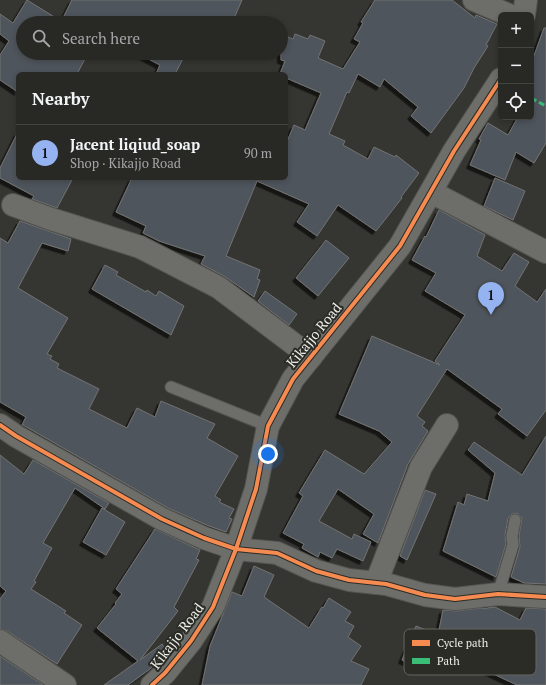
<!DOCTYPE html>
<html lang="en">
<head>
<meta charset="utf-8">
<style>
	body { margin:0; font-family:"PT Serif",serif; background:#30302d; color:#f1f3f6 }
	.controls { position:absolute; right:12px; top:12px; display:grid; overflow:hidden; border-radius:6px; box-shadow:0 2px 6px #0003 }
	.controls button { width:36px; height:36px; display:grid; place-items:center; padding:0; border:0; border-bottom:1px solid #444442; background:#282825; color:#f1f3f6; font:20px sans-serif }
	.you { position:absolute; left:268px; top:454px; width:14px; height:14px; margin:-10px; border:3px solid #fff; border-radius:50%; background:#1a73e8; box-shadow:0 0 0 6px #1a73e833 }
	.badge { display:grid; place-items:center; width:26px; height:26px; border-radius:50%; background:#95b2f1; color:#111; font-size:13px; font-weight:700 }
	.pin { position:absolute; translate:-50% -33px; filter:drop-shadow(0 1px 2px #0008) }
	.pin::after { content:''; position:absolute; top:21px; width:14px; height:12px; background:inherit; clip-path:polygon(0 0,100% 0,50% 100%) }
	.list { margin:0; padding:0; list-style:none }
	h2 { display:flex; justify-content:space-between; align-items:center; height:52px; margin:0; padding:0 16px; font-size:17px }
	h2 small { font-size:13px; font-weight:400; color:#a5a6a7 }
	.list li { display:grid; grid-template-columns:26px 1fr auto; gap:12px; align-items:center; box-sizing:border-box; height:56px; padding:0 16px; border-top:1px solid #444442 }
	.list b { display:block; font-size:15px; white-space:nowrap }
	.list p { margin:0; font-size:13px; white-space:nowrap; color:#a5a6a7 }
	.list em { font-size:13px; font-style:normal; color:#a5a6a7 }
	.icon { flex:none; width:22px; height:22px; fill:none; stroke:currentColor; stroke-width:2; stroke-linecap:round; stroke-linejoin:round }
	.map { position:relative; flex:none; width:546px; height:685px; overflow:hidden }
	.search { position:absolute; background:#282825; box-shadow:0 2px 6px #0003; left:16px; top:16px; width:272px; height:44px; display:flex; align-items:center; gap:10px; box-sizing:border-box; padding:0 14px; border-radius:22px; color:#a5a6a7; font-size:15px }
	.panel { position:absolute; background:#282825; box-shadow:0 2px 6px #0003; left:16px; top:72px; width:272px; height:108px; border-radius:6px }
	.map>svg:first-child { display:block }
	.building { fill:#4f555b; stroke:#737372; filter:url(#shadow) }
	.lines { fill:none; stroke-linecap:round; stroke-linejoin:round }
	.service-casing { stroke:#535350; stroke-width:13 }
	.minor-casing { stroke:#535350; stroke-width:24 }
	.service { stroke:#6d6d6a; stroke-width:11 }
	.minor { stroke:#6d6d6a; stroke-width:22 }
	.quiet { stroke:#3abd76; stroke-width:3; stroke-dasharray:6 3; stroke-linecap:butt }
	.cycleway-casing { stroke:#2c2c26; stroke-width:6 }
	.cycleway { stroke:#f68b52; stroke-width:4 }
	.labels { text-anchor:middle; stroke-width:4; stroke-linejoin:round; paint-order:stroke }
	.street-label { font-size:14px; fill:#eeeeea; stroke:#2c2c26 }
	.key { fill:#2c2c26; stroke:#666661; stroke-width:1 }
	.key-label { font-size:11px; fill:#eeeeea }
</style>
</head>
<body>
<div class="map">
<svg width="546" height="685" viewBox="0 0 546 685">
	<defs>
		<filter id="shadow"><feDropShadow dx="-3.5" dy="3.5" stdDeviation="0" flood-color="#0009"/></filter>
	</defs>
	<rect width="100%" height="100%" fill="#353531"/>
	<g class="building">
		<path d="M27 0 64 23H23V53H88L77 74H18V92L0 80V55L9 41 0 34V14L13 23Z"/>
		<path d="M72 0H242L232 23H73L63 18Z"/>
		<path d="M375 0H452L475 18 476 15 497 24 486 45 488 46 474 68 464 88 431 133 411 116 418 107 384 79 380 87 358 74 349 93 347 92 329 134 345 141 343 145 368 159 374 147 395 157 396 155 419 173 401 197 402 198 376 231 338 205 317 236 297 222 309 204 257 181 226 256 260 270 257 279 260 280 254 297 224 276 201 264 205 256 159 241 143 233 146 226 116 212 132 178H286V144L294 125 305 130 321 93 286 78V74H280L285 61 281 60V34L293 39 295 34 308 39 310 35 325 41 318 58 343 69 360 42 354 39 363 23 361 22Z"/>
		<path d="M544 28H546V143L534 163 516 152 505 180 470 165 481 140 479 139 488 123 508 135 518 117H531V64Z"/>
		<path d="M137 53H186L175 74H156L160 65Z"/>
		<path d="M18 132V178H73L57 208 32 199 34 196 0 178V168Z"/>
		<path d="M495 178 525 191 513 220 484 206Z"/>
		<path d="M439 210 485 235 477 256 502 271 514 253 529 262 515 286 537 302 546 289V410L527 436 498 414 502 409 447 369 417 416 425 422 422 426 428 431 408 464 378 543 363 534 374 514 338 489 319 521 352 539 354 534 371 542 363 561 337 549 332 558 320 552 318 557 302 548 304 544 283 533 303 496 299 493 325 450 364 474 392 442 379 431 339 414 372 336 440 365 435 361 465 315 425 291 436 273 412 260 425 236 426 237Z"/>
		<path d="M20 221 71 239 68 251 42 243 18 288 68 318 47 354 52 356 50 359 59 364 57 368 99 389 89 409 127 428 137 408 155 417 161 401 215 424 207 438 238 456 215 496 221 500 219 502 234 509 229 518 232 519 226 532 209 526 168 508 23 425H22L26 417 0 402V238L8 243Z"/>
		<path d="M326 240 349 258 318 296 296 278Z"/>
		<path d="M105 265 118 272 116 275 146 292 147 290 156 296 159 291 184 306 171 335 92 289Z"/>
		<path d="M265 291 297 314 289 325 258 301Z"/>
		<path d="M546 436V584L524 583 511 577 520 547 519 536 522 518 517 513 512 514 508 518 505 535 506 544 496 577 443 551 458 502 464 505 467 494 488 501 495 473 468 450 474 442 522 475Z"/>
		<path d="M0 455 24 474 33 460 109 503 105 509 75 488 43 543 52 548 34 581 36 582 31 589 66 611 64 613 82 625 57 664 7 631 0 629V599L6 591 0 586Z"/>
		<path d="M425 490 436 494 407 560 400 556Z"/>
		<path d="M102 508 125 522 106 555 83 542Z"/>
		<path d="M155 529 200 550 196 559 199 560 174 607 178 611 140 660 162 644 167 651 150 669 128 685H104L138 661 97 628 116 604 115 603 122 594 116 589Z"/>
		<path d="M254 566 274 575 264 597 309 628 322 607 323 608 329 598 351 612 345 621 354 626 348 637 361 646 351 661 369 669 361 685H202L210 646 232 592 242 596Z"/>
		<path d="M495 607 520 620 526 608 546 609V685H517L487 671 439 643 427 671 402 660 416 626 438 635 443 610 456 611 482 608 486 609 487 608Z"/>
		<path d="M0 656 43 685H0Z"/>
	</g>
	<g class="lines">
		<g class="service-casing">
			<g id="service">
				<path d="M171 387 268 426"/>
				<path d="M498 594 513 545 512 536 515 520"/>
			</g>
		</g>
		<g class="minor-casing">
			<g id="minor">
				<path d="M474 0 509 15"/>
				<path d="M524 15 526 0"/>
				<path d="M431 192 546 252"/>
				<path d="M13 205 51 219 140 247 218 287 311 357"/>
				<path d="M0 425 16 436 162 519 204 538 236 549 277 553 316 571 349 580 386 584 425 595 455 599 498 594 546 597"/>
				<path d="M376 583 421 467 447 425"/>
				<path d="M0 641 65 685"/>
				<path d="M152 685 165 673 191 641 213 607 236 549 256 489 268 426 293 379 400 246 454 151 501 79"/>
			</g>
		</g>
		<use href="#service" class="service"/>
		<use href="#minor" class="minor"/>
		<path class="quiet" d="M531 98 546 106"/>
		<g class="cycleway-casing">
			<g id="cycleway">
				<path d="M0 425 16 436 162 519 204 538 236 549 277 553 316 571 349 580 386 584 425 595 455 599 498 594 546 597"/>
				<path d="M152 685 165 673 191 641 213 607 236 549 256 489 268 426 293 379 400 246 454 151 501 79"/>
			</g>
		</g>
		<use href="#cycleway" class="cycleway"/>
	</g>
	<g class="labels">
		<g class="street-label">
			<text transform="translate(314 335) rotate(-51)" y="5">Kikajjo Road</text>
			<text transform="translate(177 636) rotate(-53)" y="5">Kikajjo Road</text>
		</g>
	</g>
	<rect x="404" y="629" width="132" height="46" rx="6" class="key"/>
	<rect x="412" y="640" width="18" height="6" fill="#f68b52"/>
	<rect x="412" y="658" width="18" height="6" fill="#3abd76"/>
	<g class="key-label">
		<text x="437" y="647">Cycle path</text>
		<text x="437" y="665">Path</text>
	</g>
</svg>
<div class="controls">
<button>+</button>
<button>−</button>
<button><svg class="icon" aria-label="locate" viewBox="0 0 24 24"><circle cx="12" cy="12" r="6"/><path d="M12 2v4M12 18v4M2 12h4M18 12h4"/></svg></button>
</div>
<div class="you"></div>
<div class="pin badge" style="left:491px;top:315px">1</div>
<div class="search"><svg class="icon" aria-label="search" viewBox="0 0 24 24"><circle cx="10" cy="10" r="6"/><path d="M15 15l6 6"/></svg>Search here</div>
<section class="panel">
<h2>Nearby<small></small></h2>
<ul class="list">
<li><span class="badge">1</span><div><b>Jacent liqiud_soap</b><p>Shop · Kikajjo Road</p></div><em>90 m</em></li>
</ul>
</section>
</div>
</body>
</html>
